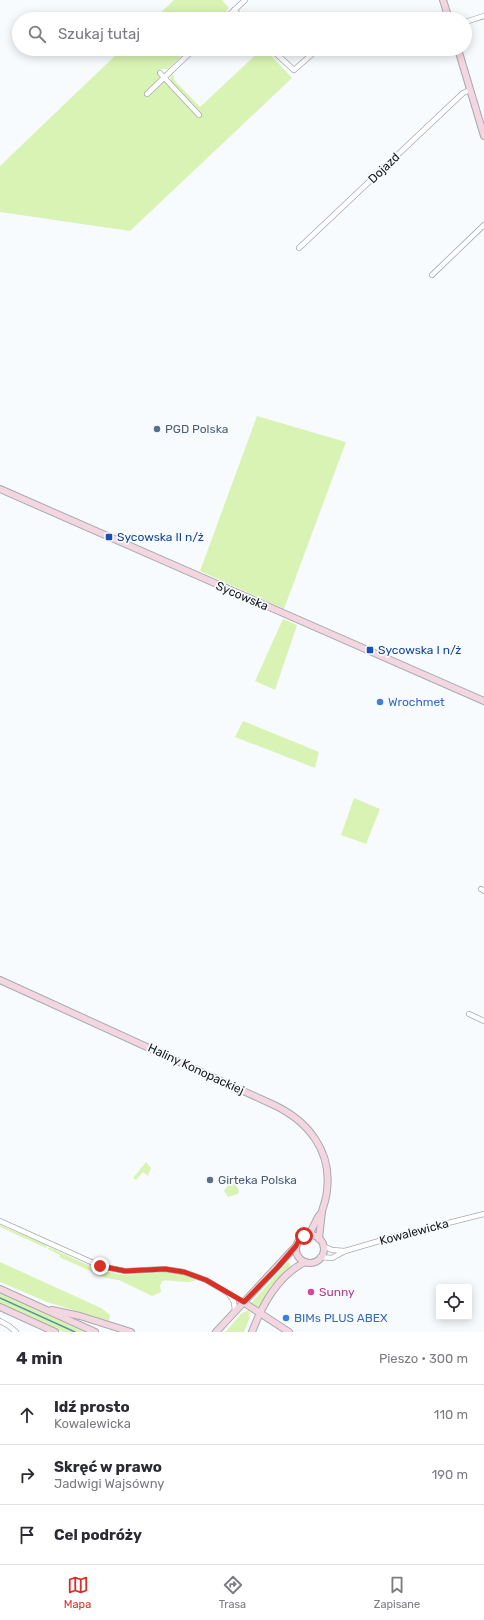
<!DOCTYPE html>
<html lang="pl">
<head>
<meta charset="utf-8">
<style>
	body { margin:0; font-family:Rubik,sans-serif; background:#f2f2f3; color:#2b2b33 }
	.controls { position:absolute; right:12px; bottom:12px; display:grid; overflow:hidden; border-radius:4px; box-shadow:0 2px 10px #0003 }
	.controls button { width:36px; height:36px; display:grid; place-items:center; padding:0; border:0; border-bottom:1px solid #e1e1e2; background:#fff; color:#2b2b33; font:20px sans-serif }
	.stop { position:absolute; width:12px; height:12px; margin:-9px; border:3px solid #d93025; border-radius:50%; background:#fff }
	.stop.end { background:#d93025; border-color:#fff; box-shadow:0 1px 4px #0008 }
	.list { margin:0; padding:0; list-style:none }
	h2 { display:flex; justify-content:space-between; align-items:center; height:52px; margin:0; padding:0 16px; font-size:17px }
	h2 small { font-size:13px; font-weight:400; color:#7c7c81 }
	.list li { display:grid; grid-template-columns:26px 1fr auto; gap:12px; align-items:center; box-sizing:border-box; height:60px; padding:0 16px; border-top:1px solid #e1e1e2 }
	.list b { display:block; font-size:15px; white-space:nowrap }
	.list p { margin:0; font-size:13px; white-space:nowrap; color:#7c7c81 }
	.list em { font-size:13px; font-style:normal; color:#7c7c81 }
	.icon { flex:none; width:22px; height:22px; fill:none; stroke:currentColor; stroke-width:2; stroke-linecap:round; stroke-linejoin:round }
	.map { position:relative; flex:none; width:484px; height:1332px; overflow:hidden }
	.search { position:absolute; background:#fff; box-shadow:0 2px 10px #0003; left:12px; right:12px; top:12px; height:44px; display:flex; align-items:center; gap:10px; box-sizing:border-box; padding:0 14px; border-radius:22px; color:#7c7c81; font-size:15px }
	.sheet { height:232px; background:#fff }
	nav { display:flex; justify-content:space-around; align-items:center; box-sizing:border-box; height:56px; border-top:1px solid #e1e1e2; background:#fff; font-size:11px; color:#7c7c81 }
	nav a { display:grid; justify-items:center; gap:2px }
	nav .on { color:#d93025 }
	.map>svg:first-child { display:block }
	.green { fill:#d9f3b4 }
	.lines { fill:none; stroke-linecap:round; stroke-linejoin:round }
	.stream { stroke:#52969e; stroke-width:1.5 }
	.street-casing { stroke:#a6abb0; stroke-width:6 }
	.secondary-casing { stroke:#a6abb0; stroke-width:8 }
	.street { stroke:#fff; stroke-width:4.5 }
	.secondary { stroke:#f4d6e0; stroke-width:6 }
	.route { stroke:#d93025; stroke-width:5 }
	.service-dot { fill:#5c6f8a; stroke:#f8fbfe; stroke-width:1.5 }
	.transit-dot { fill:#1a4fb4; stroke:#f8fbfe; stroke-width:1.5 }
	.shop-dot { fill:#3f7fe0; stroke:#f8fbfe; stroke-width:1.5 }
	.hotel-dot { fill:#d1479c; stroke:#f8fbfe; stroke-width:1.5 }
	.labels { text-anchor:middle; stroke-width:3.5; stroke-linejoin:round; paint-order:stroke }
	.street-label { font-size:12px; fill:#17181a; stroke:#f8fbfe }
	.service-label { font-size:12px; fill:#4e5e75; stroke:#f8fbfe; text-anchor:start }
	.transit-label { font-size:12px; fill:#164399; stroke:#f8fbfe; text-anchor:start }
	.shop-label { font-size:12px; fill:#366cbe; stroke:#f8fbfe; text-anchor:start }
	.hotel-label { font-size:12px; fill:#b23c85; stroke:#f8fbfe; text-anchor:start }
</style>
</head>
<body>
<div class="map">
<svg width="484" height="1332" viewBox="0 0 484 1332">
	<rect width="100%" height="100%" fill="#f8fbfe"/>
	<g class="green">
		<path d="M174 0H222L229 8 219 19H154Z"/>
		<path d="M122 49H188L168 69H161L157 72 160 77 157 81 166 82 170 86 173 83 170 79 172 74 174 76V80L200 107 262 49H265L292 78 130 231 0 212V166Z"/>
		<path d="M257 416 346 442 284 609 200 571Z"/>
		<path d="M283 619 297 625 275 690 255 681Z"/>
		<path d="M243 721 319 752 315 768 235 737Z"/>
		<path d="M354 798 380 809 366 844 341 835Z"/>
		<path d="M146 1162 151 1168 148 1176 143 1172 136 1180 133 1178Z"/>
		<path d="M231 1183V1186H233V1183L238 1188 239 1191 238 1194 228 1197 224 1191 228 1185Z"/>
		<path d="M0 1225 47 1245 46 1248 0 1227Z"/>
		<path d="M49 1247C71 1257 96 1271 120 1274 140 1277 179 1265 196 1280 186 1285 172 1279 162 1281L160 1286 161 1292 152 1296 119 1280 106 1278 59 1257 60 1255 48 1249Z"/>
		<path d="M0 1262 101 1308 110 1315 109 1321 47 1302 0 1282Z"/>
		<path d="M288 1262 291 1265 271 1286 258 1308 251 1303Z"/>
		<path d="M0 1293 86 1332H63L0 1304Z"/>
		<path d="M249 1310 250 1317 244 1332H225L242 1313Z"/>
	</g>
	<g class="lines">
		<path class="stream" d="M0 1298 75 1332"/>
		<g class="street-casing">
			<g id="street">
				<path d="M234 10 243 19"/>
				<path d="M225 19 245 0"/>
				<path d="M465 22 484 16"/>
				<path d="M271 49 294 70 318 49"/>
				<path d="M160 73 199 115"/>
				<path d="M147 94 194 49"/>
				<path d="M299 248 463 93 470 90"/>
				<path d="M432 275 484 225"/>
				<path d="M481 889 484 891"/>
				<path d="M469 1014 484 1021"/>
				<path d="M0 1221 100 1266 125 1271 165 1269 184 1272 206 1280 243 1302"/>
				<path d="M323 1246 332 1250 345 1251 393 1237 484 1214"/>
				<path d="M320 1257 332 1258 345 1251"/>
				<path d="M229 1294 234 1302 235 1311"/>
				<path d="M0 1321 9 1326 16 1332"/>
			</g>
		</g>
		<g class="secondary-casing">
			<g id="secondary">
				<path d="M443 0 449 19"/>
				<path d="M458 49 484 136"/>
				<path d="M0 489 484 701"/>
				<path d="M0 980 274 1105C308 1121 332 1151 327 1190 327 1197 324 1204 322 1211 321 1220 320 1229 319 1239"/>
				<path d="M309 1235 318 1217 322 1212"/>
				<circle cx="310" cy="1249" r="14"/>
				<path d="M0 1289 95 1332"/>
				<path d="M243 1302 289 1332"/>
				<path d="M0 1307 55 1332"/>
				<path d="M52 1310 80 1316 131 1332"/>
				<path d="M216 1332 296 1246"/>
				<path d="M252 1332C262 1305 279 1275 305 1262"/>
			</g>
		</g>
		<use href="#street" class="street"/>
		<use href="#secondary" class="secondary"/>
	</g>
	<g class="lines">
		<path class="route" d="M100 1266 125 1271 165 1269 184 1272 206 1280 244 1302 277 1268 296 1246 299 1240 304 1236"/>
	</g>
	<g class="service-dot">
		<circle cx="157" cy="429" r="4"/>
		<circle cx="210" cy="1180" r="4"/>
	</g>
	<g class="transit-dot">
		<rect x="105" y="533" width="8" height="8" rx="2"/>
		<rect x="366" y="646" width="8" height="8" rx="2"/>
	</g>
	<g class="shop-dot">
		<circle cx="380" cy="702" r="4"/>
		<circle cx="286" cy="1318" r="4"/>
	</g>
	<circle class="hotel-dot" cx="311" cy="1292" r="4"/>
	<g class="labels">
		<g class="street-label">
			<text transform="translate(384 168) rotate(-44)" y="4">Dojazd</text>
			<text transform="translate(242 596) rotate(23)" y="4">Sycowska</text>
			<text transform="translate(196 1069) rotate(25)" y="4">Haliny Konopackiej</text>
			<text transform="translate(414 1232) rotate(-15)" y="4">Kowalewicka</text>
		</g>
		<g class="service-label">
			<text x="165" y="433">PGD Polska</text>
			<text x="218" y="1184">Girteka Polska</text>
		</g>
		<g class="transit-label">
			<text x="117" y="541">Sycowska II n/ż</text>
			<text x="378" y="654">Sycowska I n/ż</text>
		</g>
		<g class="shop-label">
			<text x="388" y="706">Wrochmet</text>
			<text x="294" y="1322">BIMs PLUS ABEX</text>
		</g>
		<g class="hotel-label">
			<text x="319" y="1296">Sunny</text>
		</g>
	</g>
</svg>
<div class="controls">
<button><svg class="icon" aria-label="locate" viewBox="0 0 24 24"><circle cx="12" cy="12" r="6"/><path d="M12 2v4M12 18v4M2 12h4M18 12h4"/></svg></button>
</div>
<div class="stop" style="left:304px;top:1236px"></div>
<div class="stop end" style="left:100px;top:1266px"></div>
<div class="search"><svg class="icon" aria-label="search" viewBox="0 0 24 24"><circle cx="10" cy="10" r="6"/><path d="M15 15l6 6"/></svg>Szukaj tutaj</div>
</div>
<section class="sheet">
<h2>4 min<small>Pieszo · 300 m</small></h2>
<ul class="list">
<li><svg class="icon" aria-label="ahead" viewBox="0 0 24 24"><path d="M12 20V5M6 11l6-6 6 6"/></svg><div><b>Idź prosto</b><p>Kowalewicka</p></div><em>110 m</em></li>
<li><svg class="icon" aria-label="right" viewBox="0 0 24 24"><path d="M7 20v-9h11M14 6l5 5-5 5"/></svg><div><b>Skręć w prawo</b><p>Jadwigi Wajsówny</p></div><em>190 m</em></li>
<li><svg class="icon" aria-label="arrive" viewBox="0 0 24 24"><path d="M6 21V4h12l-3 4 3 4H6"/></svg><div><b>Cel podróży</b></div></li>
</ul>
</section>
<nav>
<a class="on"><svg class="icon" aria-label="map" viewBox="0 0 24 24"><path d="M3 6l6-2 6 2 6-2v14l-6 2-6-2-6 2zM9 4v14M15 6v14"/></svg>Mapa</a>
<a><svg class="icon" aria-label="directions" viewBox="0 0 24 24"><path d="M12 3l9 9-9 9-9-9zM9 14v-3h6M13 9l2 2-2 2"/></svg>Trasa</a>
<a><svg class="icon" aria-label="saved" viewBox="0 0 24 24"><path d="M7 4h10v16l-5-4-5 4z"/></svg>Zapisane</a>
</nav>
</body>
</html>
